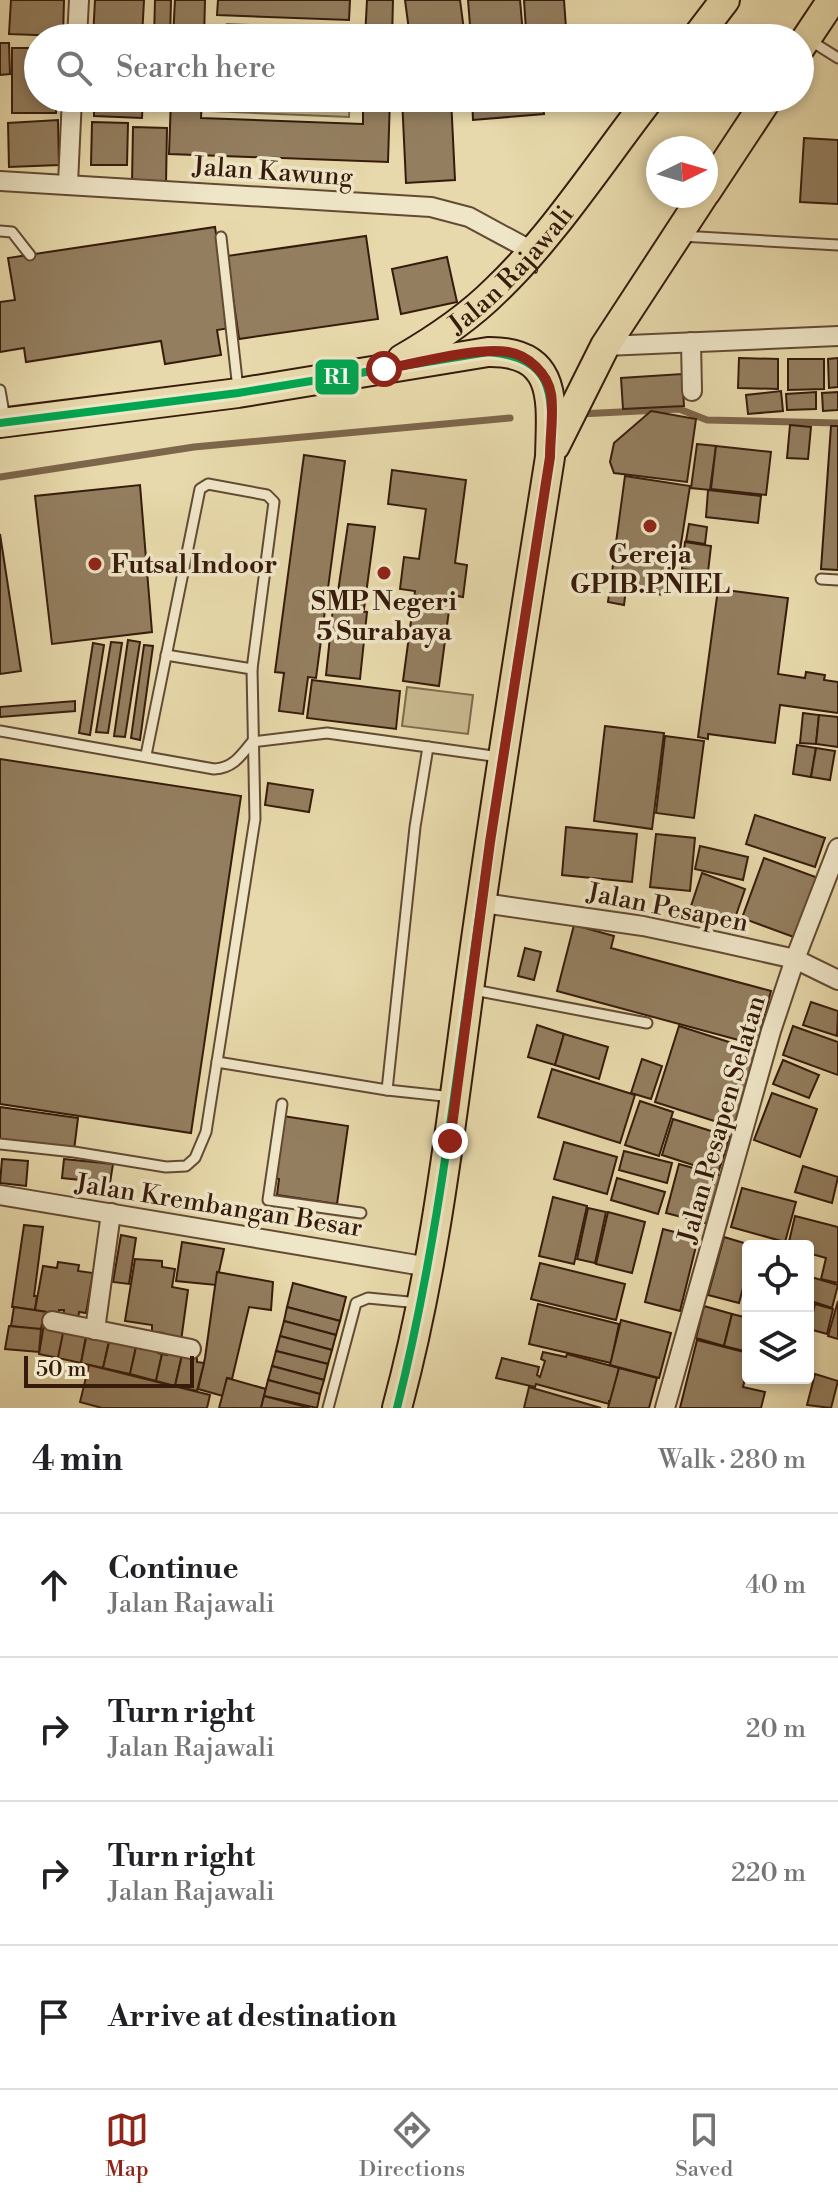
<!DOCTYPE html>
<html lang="en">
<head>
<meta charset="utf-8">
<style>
	body { margin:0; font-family:"Libre Bodoni",serif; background:#f2f2f2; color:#202124 }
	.controls { position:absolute; right:24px; bottom:24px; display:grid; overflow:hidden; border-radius:8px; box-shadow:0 4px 12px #0003 }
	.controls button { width:72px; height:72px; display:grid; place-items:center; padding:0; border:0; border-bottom:2px solid #e0e0e0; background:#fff; color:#202124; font:40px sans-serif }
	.compass { position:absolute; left:646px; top:136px; width:72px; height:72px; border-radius:50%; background:#fff; box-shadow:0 4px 12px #0003; rotate:85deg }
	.scale { position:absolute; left:24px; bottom:20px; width:170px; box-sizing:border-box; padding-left:8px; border:4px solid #371b0c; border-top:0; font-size:22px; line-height:28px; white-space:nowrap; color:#371b0c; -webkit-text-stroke:6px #efe6c8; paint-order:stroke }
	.stop { position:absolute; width:24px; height:24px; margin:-18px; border:6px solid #8f2418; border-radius:50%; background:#fff }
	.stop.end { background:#8f2418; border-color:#fff; box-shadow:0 2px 8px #0008 }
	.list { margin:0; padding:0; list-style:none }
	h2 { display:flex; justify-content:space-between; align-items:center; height:104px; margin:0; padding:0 32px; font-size:34px }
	h2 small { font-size:26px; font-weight:400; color:#757577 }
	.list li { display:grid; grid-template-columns:52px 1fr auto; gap:24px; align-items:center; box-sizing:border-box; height:144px; padding:0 32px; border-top:2px solid #e0e0e0 }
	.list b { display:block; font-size:30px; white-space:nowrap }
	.list p { margin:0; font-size:26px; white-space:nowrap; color:#757577 }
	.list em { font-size:26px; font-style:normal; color:#757577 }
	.icon { flex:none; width:44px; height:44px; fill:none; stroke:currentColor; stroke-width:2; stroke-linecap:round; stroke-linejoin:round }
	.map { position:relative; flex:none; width:838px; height:1408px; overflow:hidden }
	.search { position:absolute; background:#fff; box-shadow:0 4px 12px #0003; left:24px; right:24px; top:24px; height:88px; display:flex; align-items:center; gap:20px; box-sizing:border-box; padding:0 28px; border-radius:44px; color:#757577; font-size:30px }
	.sheet { height:680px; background:#fff }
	nav { display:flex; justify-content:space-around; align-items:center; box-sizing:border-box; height:112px; border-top:2px solid #e0e0e0; background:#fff; font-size:22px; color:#757577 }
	nav a { display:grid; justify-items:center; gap:4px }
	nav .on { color:#8f2418 }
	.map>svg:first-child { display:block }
	.green { fill:#c9b990; stroke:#806a4e; stroke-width:2 }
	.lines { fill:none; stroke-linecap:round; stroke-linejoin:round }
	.stream { stroke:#7d664b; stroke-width:7 }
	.building { fill:#937e5f; stroke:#371b0c; stroke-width:2 }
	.lane-casing { stroke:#634a34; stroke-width:13 }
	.street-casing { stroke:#634a34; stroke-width:22 }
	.primary-casing { stroke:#371b0c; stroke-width:32 }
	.lane { stroke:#efe6c8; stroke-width:9 }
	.street { stroke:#efe6c8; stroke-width:18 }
	.primary { stroke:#e7d9ab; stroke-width:28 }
	.bus-1-casing { stroke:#efe6c8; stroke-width:14 }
	.bus-1 { stroke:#00a651; stroke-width:8 }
	.route { stroke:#8f2418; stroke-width:10 }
	.poi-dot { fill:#8f2418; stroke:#efe6c8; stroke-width:3 }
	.labels { text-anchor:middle; stroke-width:7; stroke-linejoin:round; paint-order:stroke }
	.street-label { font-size:26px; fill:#371b0c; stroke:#efe6c8 }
	.poi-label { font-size:26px; font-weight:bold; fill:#371b0c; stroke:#efe6c8 }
	.line-badge { stroke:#efe6c8; stroke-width:3 }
	.badge-label { font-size:22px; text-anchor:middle; font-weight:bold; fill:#fff }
</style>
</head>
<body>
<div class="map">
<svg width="838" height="1408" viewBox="0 0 838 1408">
	<rect width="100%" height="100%" fill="#e7d9ab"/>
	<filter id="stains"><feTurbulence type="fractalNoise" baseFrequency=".0025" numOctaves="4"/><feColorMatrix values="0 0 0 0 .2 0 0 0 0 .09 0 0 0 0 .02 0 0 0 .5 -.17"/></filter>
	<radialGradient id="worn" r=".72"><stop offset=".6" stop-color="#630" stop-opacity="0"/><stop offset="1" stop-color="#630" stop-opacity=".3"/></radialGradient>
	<g class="green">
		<path d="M227 24 353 29 352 38H226Z"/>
		<path d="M211 98H350L349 117 210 111Z"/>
		<path d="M407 687 473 695 468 734 402 726Z"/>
	</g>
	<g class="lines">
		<g class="stream">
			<path d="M580 414 679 409 707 420 838 423"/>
			<path d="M0 477 194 447 510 418"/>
		</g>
	</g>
	<g class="building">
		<path d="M11 0H64L63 36 9 34Z"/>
		<path d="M95 0H144L142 38H93Z"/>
		<path d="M155 0H171L170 38H154Z"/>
		<path d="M175 0H205L204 38H173Z"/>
		<path d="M218 0H350L349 20 217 15Z"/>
		<path d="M367 0H393L392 38H365Z"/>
		<path d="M405 0H460L465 38H410Z"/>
		<path d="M468 0H520L523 34 471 38Z"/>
		<path d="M524 0H564L566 28 526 30Z"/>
		<path d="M0 43H9L10 74 0 75Z"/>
		<path d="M12 48H38V98H56V113H12Z"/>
		<path d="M94 98H143L142 118 94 116Z"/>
		<path d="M171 98H202L201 118 363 124V98H390L388 162 169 154Z"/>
		<path d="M402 98H451L455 180 406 183Z"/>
		<path d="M486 98H542L544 114 473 120 472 99Z"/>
		<path d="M58 120 59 165 9 167 8 123Z"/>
		<path d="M92 122 128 123 127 165H91Z"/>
		<path d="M133 127 167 128 166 184 132 183Z"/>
		<path d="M804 138 838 140V204L800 202Z"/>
		<path d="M215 227 230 328 217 330 221 355 165 364 161 341 26 362 24 348 0 352V302L15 300 8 258Z"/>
		<path d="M366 236 378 319 239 339 227 256Z"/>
		<path d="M447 257 457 302 401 314 392 269Z"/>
		<path d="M739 358 778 359V389L738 388Z"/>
		<path d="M838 358V387L829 388 828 359Z"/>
		<path d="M788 359H824V389L788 390Z"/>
		<path d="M682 374 684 406 623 409 621 378Z"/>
		<path d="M781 391 783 411 748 414 746 395Z"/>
		<path d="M816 392V409L787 410 786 394Z"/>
		<path d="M838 392V410L823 411 822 393Z"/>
		<path d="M651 411 696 419 687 482 614 473 610 462 614 443Z"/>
		<path d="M790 425 811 427 808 459 787 458Z"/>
		<path d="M831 426H838V570L821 569Z"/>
		<path d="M697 444 716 446 710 490 691 488Z"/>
		<path d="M716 446 771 452 766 495 711 489Z"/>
		<path d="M304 455 345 461 316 678 308 677 303 714 279 711 284 673 275 672Z"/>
		<path d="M392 470 466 480 455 563 467 565 463 597 451 595 439 686 403 681 415 591 400 589 404 557 419 559 426 509 388 504Z"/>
		<path d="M625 476 690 486 676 576 667 575 664 595 626 589 624 605 608 602Z"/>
		<path d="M140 485 152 632 52 644 35 496Z"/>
		<path d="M708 490 761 496 758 523 706 517Z"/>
		<path d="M348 524 375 527 364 609 336 605Z"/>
		<path d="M689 524 707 527 705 544 686 541Z"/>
		<path d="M0 534 21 671 0 674Z"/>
		<path d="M685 542 711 546 708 572 682 569Z"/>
		<path d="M687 574 705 575 704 593 686 592Z"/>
		<path d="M718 589 788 598 778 674 805 678 806 672 825 675 824 680 838 682V713L780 705 775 743 708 734V739L698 737Z"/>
		<path d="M333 608 367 612 360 679 326 675Z"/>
		<path d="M128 640 140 642 125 737 114 736Z"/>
		<path d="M111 642 122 643 108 733 96 732Z"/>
		<path d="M93 643 104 645 90 735 79 733Z"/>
		<path d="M144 645 153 646 140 740 131 738Z"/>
		<path d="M312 680 400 691 396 729 307 718Z"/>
		<path d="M75 701V711L0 717V707Z"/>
		<path d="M803 713 819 715 816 744 800 743Z"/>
		<path d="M819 715 838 717V747L816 744Z"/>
		<path d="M605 726 664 733 652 829 594 821Z"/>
		<path d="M665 736 704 741 694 818 656 813Z"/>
		<path d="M797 745 816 748 811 777 793 774Z"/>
		<path d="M816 748 835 751 830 780 811 777Z"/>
		<path d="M0 759 241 796 191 1133 0 1104Z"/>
		<path d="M268 783 313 790 309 812 265 805Z"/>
		<path d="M755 815 825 838 815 867 746 844Z"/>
		<path d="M566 827 637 834 632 882 562 875Z"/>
		<path d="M656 834 695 838 690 891 650 887Z"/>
		<path d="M700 846 748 857 743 880 695 869Z"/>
		<path d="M764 858 821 879 799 939 742 918Z"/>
		<path d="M702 873 745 889 733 924 690 909Z"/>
		<path d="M574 925 614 936 611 948 771 991 757 1045 557 991Z"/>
		<path d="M525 948 541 952 534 980 518 976Z"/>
		<path d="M811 1002 838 1011 837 1036 803 1025Z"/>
		<path d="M537 1025 564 1034 555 1065 528 1057Z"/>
		<path d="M679 1026 760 1052 736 1128 655 1102Z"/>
		<path d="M793 1026 838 1042V1075L783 1055Z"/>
		<path d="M564 1034 608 1047 599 1079 555 1065Z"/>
		<path d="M642 1059 662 1066 651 1099 631 1093Z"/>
		<path d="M783 1060 819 1075 809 1098 773 1084Z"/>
		<path d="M552 1069 635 1095 620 1143 538 1117Z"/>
		<path d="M772 1093 817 1109 800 1157 754 1140Z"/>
		<path d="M640 1101 673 1112 659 1156 625 1145Z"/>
		<path d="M0 1107 78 1118 74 1150 0 1139Z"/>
		<path d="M283 1116 348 1126 337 1204 277 1195 279 1179 274 1178Z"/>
		<path d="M673 1119 730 1137 718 1173 662 1155Z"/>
		<path d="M564 1142 617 1157 607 1194 554 1179Z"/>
		<path d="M624 1151 672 1163 667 1183 619 1170Z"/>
		<path d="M2 1159 28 1161 26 1186 0 1183Z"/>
		<path d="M64 1159 113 1164 110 1183 62 1178Z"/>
		<path d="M679 1164 722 1176 709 1224 666 1213Z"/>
		<path d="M803 1166 838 1177 832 1203 795 1192Z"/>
		<path d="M617 1178 665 1192 658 1214 611 1200Z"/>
		<path d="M742 1188 796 1202 785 1242 731 1227Z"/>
		<path d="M553 1197 587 1206 574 1264 539 1256Z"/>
		<path d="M588 1208 606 1212 595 1263 577 1259Z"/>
		<path d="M608 1212 645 1222 632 1273 596 1264Z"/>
		<path d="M795 1216 838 1227V1283L821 1279 826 1258 808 1253V1246H788Z"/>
		<path d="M24 1225 43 1227 34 1296H37L35 1310 12 1307Z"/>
		<path d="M663 1229 698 1238 680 1311 645 1302Z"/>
		<path d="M121 1235 136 1238 129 1284 113 1282Z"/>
		<path d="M724 1237 754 1246H748V1269L739 1303 708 1295Z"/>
		<path d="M182 1242 224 1249 216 1285 176 1281Z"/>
		<path d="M135 1259 162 1261V1267L175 1269 172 1287 188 1290 181 1341 162 1338 163 1333 152 1332V1325L125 1321Z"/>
		<path d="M58 1262 79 1265 78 1271 93 1273 86 1313 79 1312 78 1320 63 1318 64 1310H59L58 1319 46 1317 47 1312 35 1310 43 1266 57 1268Z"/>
		<path d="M540 1263 625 1284 616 1320 531 1299Z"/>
		<path d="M217 1272 273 1282 271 1310 249 1307 232 1379 227 1378 223 1396 198 1389 205 1358Z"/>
		<path d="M808 1276 838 1285 832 1308 808 1300Z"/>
		<path d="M293 1283 346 1297 340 1321 287 1307Z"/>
		<path d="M838 1301V1339L828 1336Z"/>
		<path d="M538 1304 619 1324 611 1363 529 1344Z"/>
		<path d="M815 1304 833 1309 827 1334 809 1329Z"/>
		<path d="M704 1306 732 1314 724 1346 696 1338Z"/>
		<path d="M14 1307 47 1312 45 1325 42 1324 41 1329H34L11 1326Z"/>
		<path d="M287 1307 340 1321 336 1335 284 1321Z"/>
		<path d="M732 1314 748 1318V1352L724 1346Z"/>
		<path d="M621 1320 671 1333 659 1378 610 1365Z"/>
		<path d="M284 1321 336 1335 332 1350 280 1336Z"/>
		<path d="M44 1324 58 1327 64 1331 58 1358 39 1354Z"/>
		<path d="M9 1326 41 1329 39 1352 5 1349Z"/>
		<path d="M64 1328 86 1336 81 1363 58 1358Z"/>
		<path d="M87 1333 109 1341 103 1368 81 1363Z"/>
		<path d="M280 1336 332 1350 328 1364 276 1351Z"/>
		<path d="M110 1338 136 1347 130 1374 103 1368Z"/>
		<path d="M697 1340 748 1353V1367L743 1387 765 1392 761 1408H680Z"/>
		<path d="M136 1347 158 1349V1353L162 1354 156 1381 130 1374Z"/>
		<path d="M276 1351 328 1364 324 1380 272 1366Z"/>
		<path d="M167 1352 182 1355 175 1386 156 1381 162 1354 167 1355Z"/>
		<path d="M543 1352 566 1357 567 1354 619 1368 612 1401H609V1404L536 1384 535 1387 496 1378 502 1358 539 1367 537 1375 540 1377 545 1361 541 1359Z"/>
		<path d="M182 1355 197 1358V1362L204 1363 197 1391 175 1386Z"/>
		<path d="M89 1365 210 1395 207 1408H102L80 1402Z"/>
		<path d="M272 1366 324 1380 320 1394 268 1380Z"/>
		<path d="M619 1368 657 1378 649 1408H608Z"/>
		<path d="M815 1374 838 1381 831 1408 807 1405Z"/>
		<path d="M227 1378 266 1389 261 1408H219Z"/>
		<path d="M268 1380 320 1394 317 1408 264 1396Z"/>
		<path d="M529 1387 601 1408H524Z"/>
		<path d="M264 1396 310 1408H261Z"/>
	</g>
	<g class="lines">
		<g class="lane-casing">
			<g id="lane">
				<path d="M811 41 838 58"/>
				<path d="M0 231 12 232 30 255"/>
				<path d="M681 236 838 245"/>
				<path d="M221 237 238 389"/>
				<path d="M0 390 5 419"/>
				<path d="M821 579 838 580"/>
				<path d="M166 655 252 669"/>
				<path d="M0 731 214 769C233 768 241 756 252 742L327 733 500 757"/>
				<path d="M146 755 200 489 208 484 267 495 274 502 252 669 255 819 217 1062"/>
				<path d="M474 990 647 1023"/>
				<path d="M387 1090 453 1097"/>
				<path d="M282 1104 268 1200 361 1213"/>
				<path d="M0 1144 74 1152 166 1167 186 1166 195 1158 206 1132 217 1062 387 1090 415 827 428 747"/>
				<path d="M328 1408 356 1303 368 1298 419 1303"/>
			</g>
		</g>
		<g class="street-casing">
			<g id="street">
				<path d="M77 38 79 0"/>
				<path d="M0 181 431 207 469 217 532 251"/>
				<path d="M68 183 72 98"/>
				<path d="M691 342 692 391"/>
				<path d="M605 346 838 336"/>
				<path d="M483 903 643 926 719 942 795 959 838 980"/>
				<path d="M0 1195 429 1267"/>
				<path d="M52 1321 191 1349"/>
				<path d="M95 1330 111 1213"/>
				<path d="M665 1408 771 1031 795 959 838 848"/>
			</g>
		</g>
		<g class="primary-casing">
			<g id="primary">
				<path d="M696 38 725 0"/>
				<path d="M800 48 832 0"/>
				<path d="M706 192 768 98"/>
				<path id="s1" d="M402 359C435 340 469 317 496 290 552 237 602 160 650 98"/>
				<path d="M0 423 238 393 488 352C560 351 551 404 550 457 522 634 493 812 469 990 450 1131 434 1271 397 1408"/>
				<path d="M555 446 605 346 703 196"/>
			</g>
		</g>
		<use href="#lane" class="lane"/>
		<use href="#street" class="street"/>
		<use href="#primary" class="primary"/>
		<g class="bus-1-casing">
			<path id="bus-1" d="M0 423 238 393 488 352C559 358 552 399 550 457 525 613 500 768 478 924 455 1086 437 1249 397 1408"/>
		</g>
		<use href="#bus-1" class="bus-1"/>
	</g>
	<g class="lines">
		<path class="route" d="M384 369C418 363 476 347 508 352 528 355 548 374 551 394 554 413 550 437 550 457L490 842 450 1141"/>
	</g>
	<g class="poi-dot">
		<circle cx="650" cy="526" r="8"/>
		<circle cx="95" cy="564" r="8"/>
		<circle cx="384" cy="573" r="8"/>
	</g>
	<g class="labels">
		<g class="street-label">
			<text transform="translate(273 171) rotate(4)" y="9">Jalan Kawung</text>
			<text dy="9" stroke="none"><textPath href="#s1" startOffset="142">Jalan Rajawali</textPath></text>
			<text transform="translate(668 907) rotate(11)" y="9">Jalan Pesapen</text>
			<text transform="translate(721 1119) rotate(-74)" y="9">Jalan Pesapen Selatan</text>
			<text transform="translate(219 1205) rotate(9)" y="9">Jalan Krembangan Besar</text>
		</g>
		<g class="poi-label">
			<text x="650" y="563">Gereja<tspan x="650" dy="30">GPIB.PNIEL</tspan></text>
			<text x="111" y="573" text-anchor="start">Futsal Indoor</text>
			<text x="384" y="610">SMP Negeri<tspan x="384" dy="30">5 Surabaya</tspan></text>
		</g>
	</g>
	<rect class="line-badge" x="314" y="358" width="46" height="38" rx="8" fill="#00a651"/>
	<g class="badge-label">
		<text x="337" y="384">R1</text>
	</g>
	<rect width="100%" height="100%" filter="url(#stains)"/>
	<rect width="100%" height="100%" fill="url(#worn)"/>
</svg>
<div class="controls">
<button><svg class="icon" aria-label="locate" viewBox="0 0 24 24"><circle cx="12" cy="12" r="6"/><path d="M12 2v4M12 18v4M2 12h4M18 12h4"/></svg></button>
<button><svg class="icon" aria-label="layers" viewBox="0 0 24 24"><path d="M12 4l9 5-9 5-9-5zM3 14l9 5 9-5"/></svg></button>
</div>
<svg class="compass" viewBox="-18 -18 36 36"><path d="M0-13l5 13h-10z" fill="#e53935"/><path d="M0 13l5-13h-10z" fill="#757577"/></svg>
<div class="scale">50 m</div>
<div class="stop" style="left:384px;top:369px"></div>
<div class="stop end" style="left:450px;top:1141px"></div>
<div class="search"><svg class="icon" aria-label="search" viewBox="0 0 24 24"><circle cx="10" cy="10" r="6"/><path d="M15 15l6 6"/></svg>Search here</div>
</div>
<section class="sheet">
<h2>4 min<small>Walk · 280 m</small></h2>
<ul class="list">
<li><svg class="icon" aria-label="ahead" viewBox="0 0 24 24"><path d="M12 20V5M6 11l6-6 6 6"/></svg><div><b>Continue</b><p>Jalan Rajawali</p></div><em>40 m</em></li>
<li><svg class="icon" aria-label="right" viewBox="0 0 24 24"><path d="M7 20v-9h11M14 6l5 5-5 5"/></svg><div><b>Turn right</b><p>Jalan Rajawali</p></div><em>20 m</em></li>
<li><svg class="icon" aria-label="right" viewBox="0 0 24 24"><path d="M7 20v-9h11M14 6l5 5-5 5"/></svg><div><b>Turn right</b><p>Jalan Rajawali</p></div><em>220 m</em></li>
<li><svg class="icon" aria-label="arrive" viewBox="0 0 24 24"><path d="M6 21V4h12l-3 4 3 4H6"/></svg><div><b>Arrive at destination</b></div></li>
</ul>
</section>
<nav>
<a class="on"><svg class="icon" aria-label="map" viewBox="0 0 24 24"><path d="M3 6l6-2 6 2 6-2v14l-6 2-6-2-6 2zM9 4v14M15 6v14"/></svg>Map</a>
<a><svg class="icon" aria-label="directions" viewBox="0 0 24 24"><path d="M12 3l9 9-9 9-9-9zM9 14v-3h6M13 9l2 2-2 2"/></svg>Directions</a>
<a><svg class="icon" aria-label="saved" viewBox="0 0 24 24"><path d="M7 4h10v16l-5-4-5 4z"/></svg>Saved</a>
</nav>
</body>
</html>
